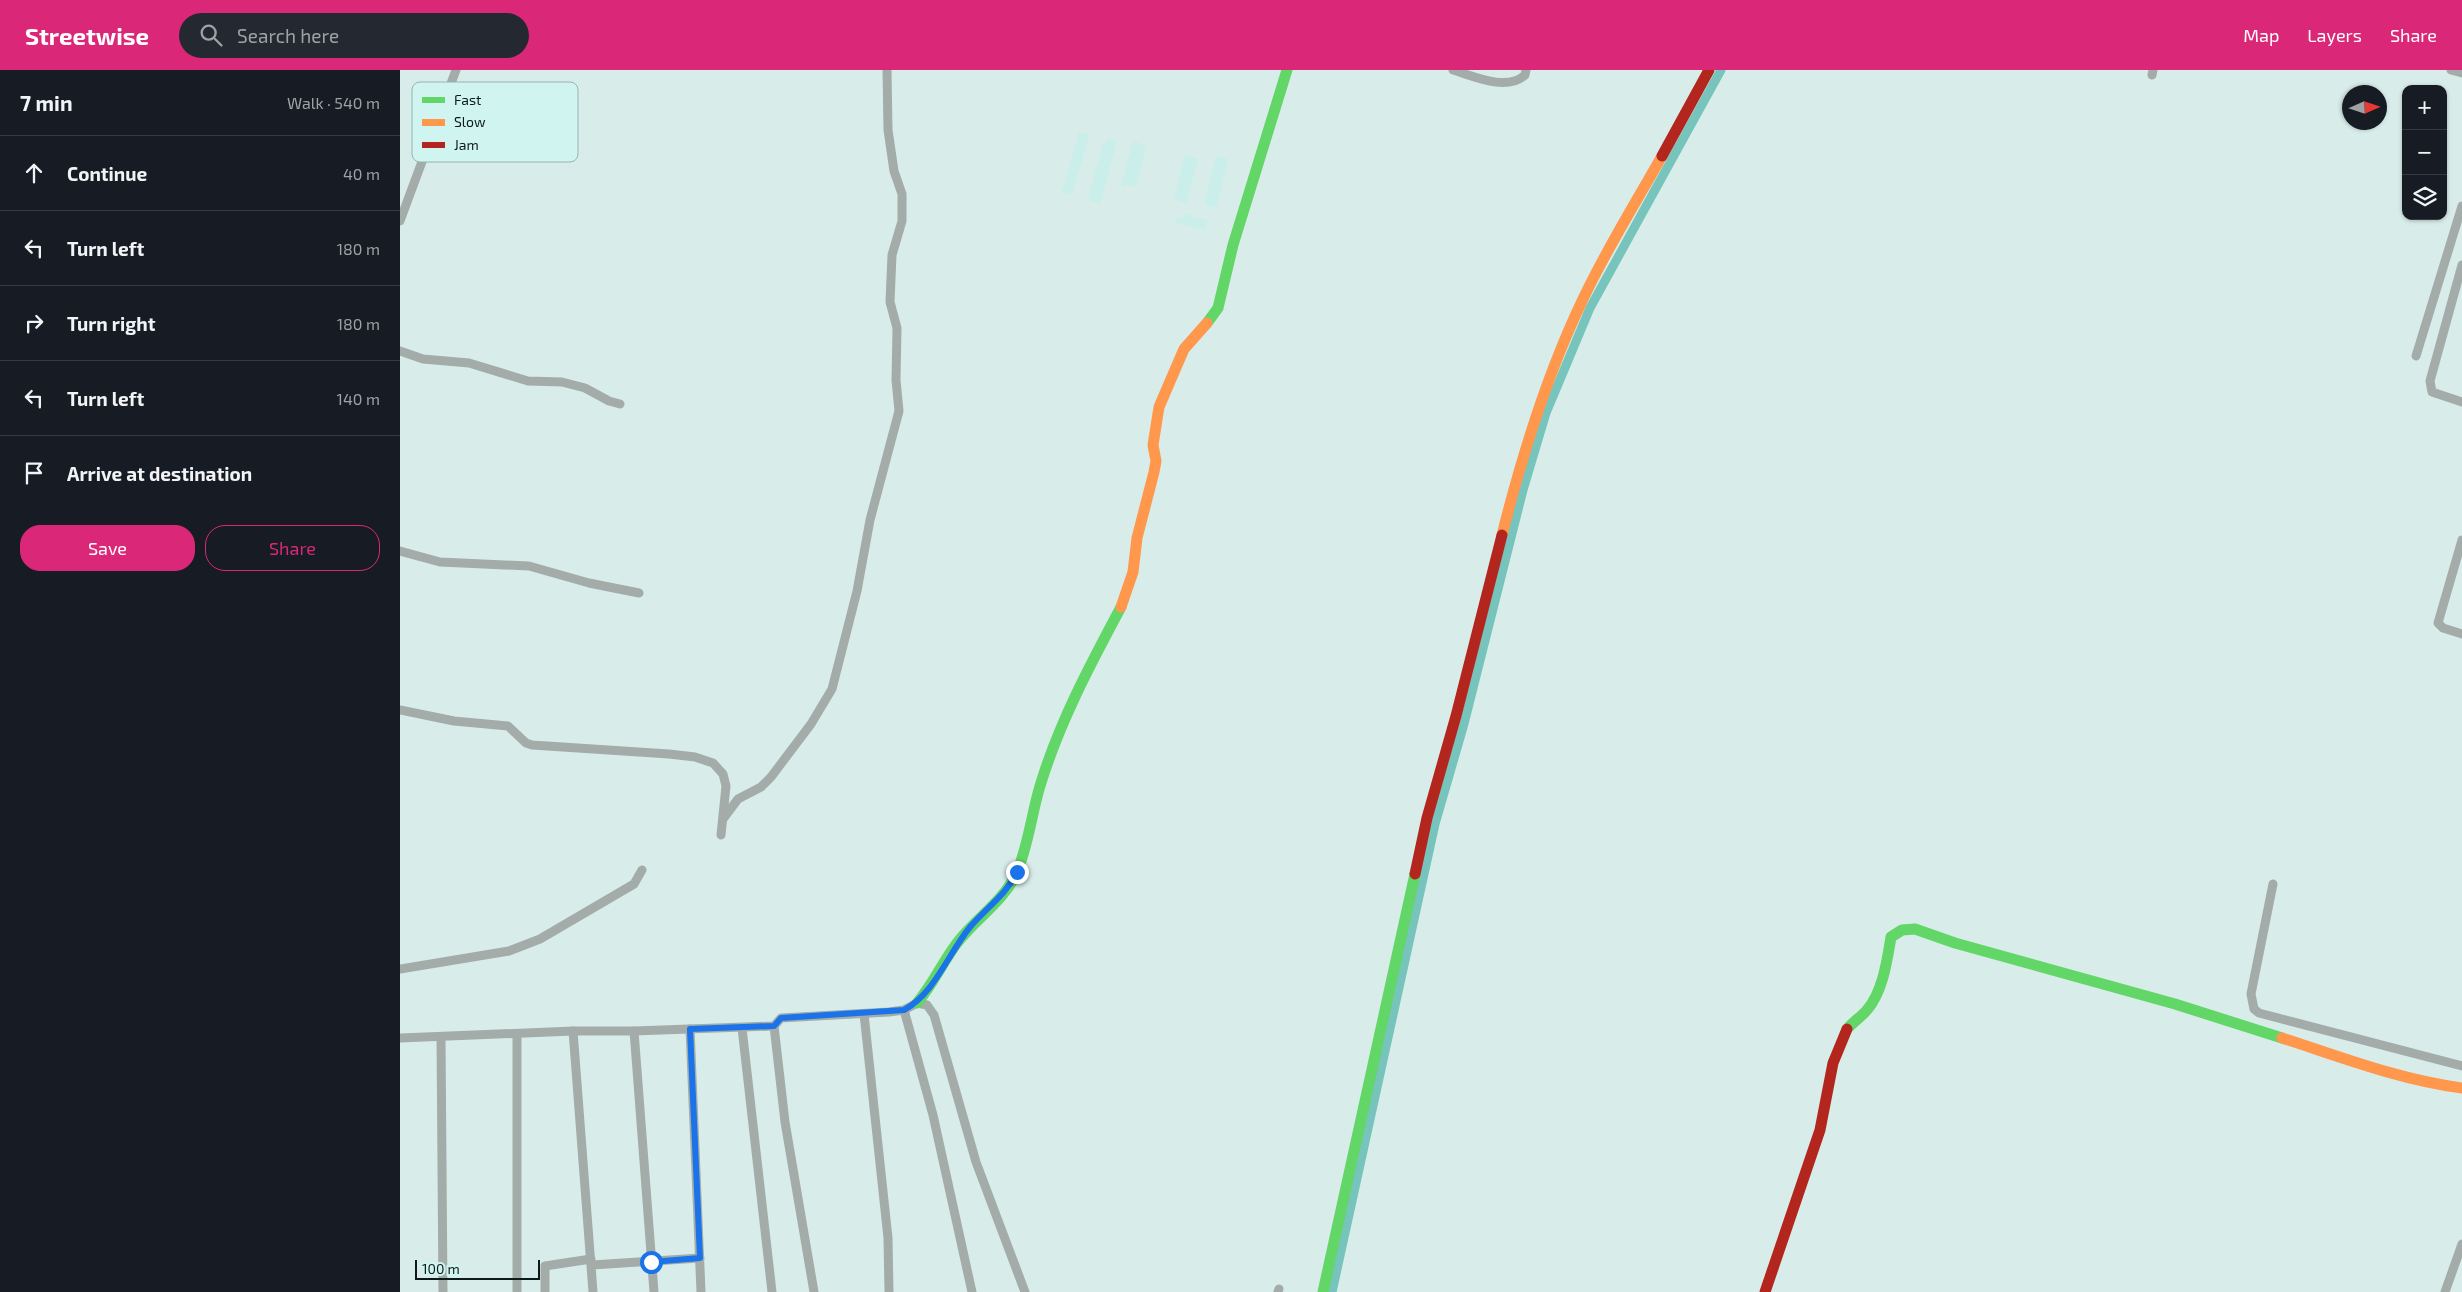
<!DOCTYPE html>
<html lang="en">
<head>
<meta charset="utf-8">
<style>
	body { margin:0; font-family:"Exo 2",sans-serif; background:#242831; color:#f1f3f6 }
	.controls { position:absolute; right:15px; top:15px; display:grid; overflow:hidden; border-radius:10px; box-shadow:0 1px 4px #0004 }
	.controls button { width:45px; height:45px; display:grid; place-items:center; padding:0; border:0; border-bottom:1px solid #363941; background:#171b24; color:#f1f3f6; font:25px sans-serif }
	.compass { position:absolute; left:1942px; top:15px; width:45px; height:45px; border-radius:50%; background:#171b24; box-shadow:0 1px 4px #0004; rotate:87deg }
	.scale { position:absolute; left:15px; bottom:12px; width:125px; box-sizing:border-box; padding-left:5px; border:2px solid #0d1a19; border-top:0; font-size:14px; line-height:18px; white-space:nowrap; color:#0d1a19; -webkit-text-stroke:4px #d0f5f0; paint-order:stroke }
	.stop { position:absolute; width:15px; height:15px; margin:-11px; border:4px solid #1a73e8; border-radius:50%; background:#fff }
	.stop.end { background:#1a73e8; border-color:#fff; box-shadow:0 1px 5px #0008 }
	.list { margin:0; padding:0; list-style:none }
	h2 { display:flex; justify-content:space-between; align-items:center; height:65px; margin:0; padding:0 20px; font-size:21px }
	h2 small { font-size:16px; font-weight:400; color:#9ea1a6 }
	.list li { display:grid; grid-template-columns:32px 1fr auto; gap:15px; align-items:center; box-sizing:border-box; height:75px; padding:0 20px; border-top:1px solid #363941 }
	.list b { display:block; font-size:19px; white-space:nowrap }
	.list em { font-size:16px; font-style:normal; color:#9ea1a6 }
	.actions { display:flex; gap:10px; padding:15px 20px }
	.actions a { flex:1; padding:11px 0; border:1px solid #db2777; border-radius:20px; text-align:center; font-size:18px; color:#db2777 }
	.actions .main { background:#db2777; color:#fff }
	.icon { flex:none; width:28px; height:28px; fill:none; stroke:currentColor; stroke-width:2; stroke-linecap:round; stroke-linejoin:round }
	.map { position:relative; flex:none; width:2062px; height:1222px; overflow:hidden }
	header { display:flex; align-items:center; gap:30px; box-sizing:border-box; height:70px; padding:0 25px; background:#db2777; color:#fff }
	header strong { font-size:24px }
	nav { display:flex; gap:28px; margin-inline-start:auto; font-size:18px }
	.search { width:350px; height:45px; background:#242831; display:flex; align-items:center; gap:12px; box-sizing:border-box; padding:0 18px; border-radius:28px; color:#9ea1a6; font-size:19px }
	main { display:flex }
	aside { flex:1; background:#171b24 }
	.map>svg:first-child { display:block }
	.built { fill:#caeee9 }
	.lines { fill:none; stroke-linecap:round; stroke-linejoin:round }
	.canal { stroke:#77c4bc; stroke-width:9 }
	.street { stroke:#a4acaa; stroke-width:9 }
	.fast { stroke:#63d668; stroke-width:11 }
	.slow { stroke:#ff974d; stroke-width:11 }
	.jam { stroke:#b3261e; stroke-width:11 }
	.route { stroke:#1a73e8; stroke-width:6 }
	.key { fill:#d0f5f0; stroke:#96b3b0; stroke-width:1 }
	.key-label { font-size:14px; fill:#0d1a19 }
</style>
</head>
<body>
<header>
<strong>Streetwise</strong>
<div class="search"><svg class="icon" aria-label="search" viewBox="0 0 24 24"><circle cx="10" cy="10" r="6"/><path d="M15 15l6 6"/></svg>Search here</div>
<nav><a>Map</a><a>Layers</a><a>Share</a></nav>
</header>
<main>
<aside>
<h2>7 min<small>Walk · 540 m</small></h2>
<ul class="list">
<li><svg class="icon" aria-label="ahead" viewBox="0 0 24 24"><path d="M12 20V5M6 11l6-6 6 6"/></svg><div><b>Continue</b></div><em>40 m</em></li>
<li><svg class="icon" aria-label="left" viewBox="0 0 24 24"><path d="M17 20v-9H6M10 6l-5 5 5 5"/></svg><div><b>Turn left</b></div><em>180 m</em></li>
<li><svg class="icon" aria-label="right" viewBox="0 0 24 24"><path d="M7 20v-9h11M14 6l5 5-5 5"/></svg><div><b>Turn right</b></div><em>180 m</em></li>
<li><svg class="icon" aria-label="left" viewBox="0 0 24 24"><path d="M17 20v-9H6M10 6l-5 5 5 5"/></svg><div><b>Turn left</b></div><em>140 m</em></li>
<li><svg class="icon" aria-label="arrive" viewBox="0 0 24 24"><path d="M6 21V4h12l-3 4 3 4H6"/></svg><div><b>Arrive at destination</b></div></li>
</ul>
<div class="actions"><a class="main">Save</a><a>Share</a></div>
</aside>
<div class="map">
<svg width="2062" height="1222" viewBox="0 0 2062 1222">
	<rect width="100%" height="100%" fill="#d8edea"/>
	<g class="built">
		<path d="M679 62 689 65 672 125 662 122Z"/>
		<path d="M707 68 717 71 700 134 688 130 703 73 705 74Z"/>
		<path d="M733 71 746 75 736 117 727 115 726 117 721 116Z"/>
		<path d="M785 85 798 89 786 133 774 129Z"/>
		<path d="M816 86 828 89 816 138 804 135Z"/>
		<path d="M784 144 808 150 805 160 775 153 776 148 784 147Z"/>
	</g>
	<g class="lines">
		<path class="canal" d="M932 1222 1035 754 1064 654 1123 420 1146 343 1190 238 1321 0"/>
		<g class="street">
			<path d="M1053 0C1073 6 1107 22 1125 5L1126 0"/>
			<path d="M2051 0 2062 3"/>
			<path d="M1752 5 1753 0"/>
			<path d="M0 151 56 0"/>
			<path d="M2062 195 2030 311 2032 322 2062 332"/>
			<path d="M0 281 23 289 69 293 128 311 162 312 185 318 209 331 220 334"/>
			<path d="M2016 286 2062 136"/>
			<path d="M2062 470 2038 553 2043 558 2062 564"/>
			<path d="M0 481 40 492 129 496 189 513 239 523"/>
			<path d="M0 640 54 651 108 656 126 673 132 675 269 684 295 687 313 693 323 704 326 716 321 765"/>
			<path d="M323 749 338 729 361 717 371 707 411 654 432 619 457 521 470 450 499 341 496 310 497 258 490 232 492 185 502 151V124L494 101 488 60 487 0"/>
			<path d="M1873 814 1851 924 1854 939 1859 943 2062 996"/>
			<path d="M0 899 109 881 140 869 234 814 242 800"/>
			<path d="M504 940 533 1045 572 1222"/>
			<path d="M464 944 488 1168 489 1222"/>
			<path d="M374 956 385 1052 414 1222"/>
			<path d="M342 958 372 1222"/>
			<path d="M290 959 301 1222"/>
			<path d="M173 961 193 1222"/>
			<path d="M234 961 254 1222"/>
			<path d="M41 967 43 1222"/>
			<path d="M0 968 173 961H234L374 956 381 948 489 942 504 940 517 933 527 935 534 945 576 1092 625 1222"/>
			<path d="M192 1195 300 1188"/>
			<path d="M117 1222V965"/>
			<path d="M145 1222V1196L191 1189"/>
			<path d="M878 1222 879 1219"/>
			<path d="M2045 1222 2062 1174"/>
		</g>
		<g class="fast">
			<path d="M807 253 818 238 833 175 887 0"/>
			<path d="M517 933C533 914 542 893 557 873 575 849 603 832 616 804 627 782 632 742 640 716 659 653 690 595 721 537"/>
			<path d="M1447 959C1453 952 1461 947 1467 940 1483 921 1487 891 1491 867L1502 860 1515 859 1555 873 1775 934 1882 968"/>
			<path d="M923 1222 1015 804"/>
		</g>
		<g class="slow">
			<path d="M1102 465C1122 385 1147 304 1183 229 1206 180 1235 134 1262 86"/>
			<path d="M721 537 733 502 737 468 754 402 756 391 753 375 759 337 784 279 807 253"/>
			<path d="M1882 968C1941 987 2000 1010 2062 1018"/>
		</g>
		<g class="jam">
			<path d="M1262 86 1309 0"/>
			<path d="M1015 804 1027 748 1056 646 1102 465"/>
			<path d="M1365 1222 1420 1060 1433 993 1447 959"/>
		</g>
	</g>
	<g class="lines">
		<path class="route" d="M251 1192 300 1188 290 959 374 956 381 948 504 940C535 923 548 884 570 857 586 838 606 825 617 802"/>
	</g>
	<rect x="12" y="12" width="166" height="80" rx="8" class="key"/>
	<rect x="22" y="27" width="23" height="6" fill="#63d668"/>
	<rect x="22" y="49" width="23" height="7" fill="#ff974d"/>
	<rect x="22" y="72" width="23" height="6" fill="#b3261e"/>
	<g class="key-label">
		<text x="54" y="35">Fast</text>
		<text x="54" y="57">Slow</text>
		<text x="54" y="80">Jam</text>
	</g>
</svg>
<div class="controls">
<button>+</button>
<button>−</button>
<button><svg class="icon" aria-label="layers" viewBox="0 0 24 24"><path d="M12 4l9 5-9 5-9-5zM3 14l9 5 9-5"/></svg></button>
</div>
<svg class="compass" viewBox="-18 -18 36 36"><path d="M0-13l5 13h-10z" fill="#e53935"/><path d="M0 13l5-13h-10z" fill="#9ea1a6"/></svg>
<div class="scale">100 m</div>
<div class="stop" style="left:251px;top:1192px"></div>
<div class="stop end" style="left:617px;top:802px"></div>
</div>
</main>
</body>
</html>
